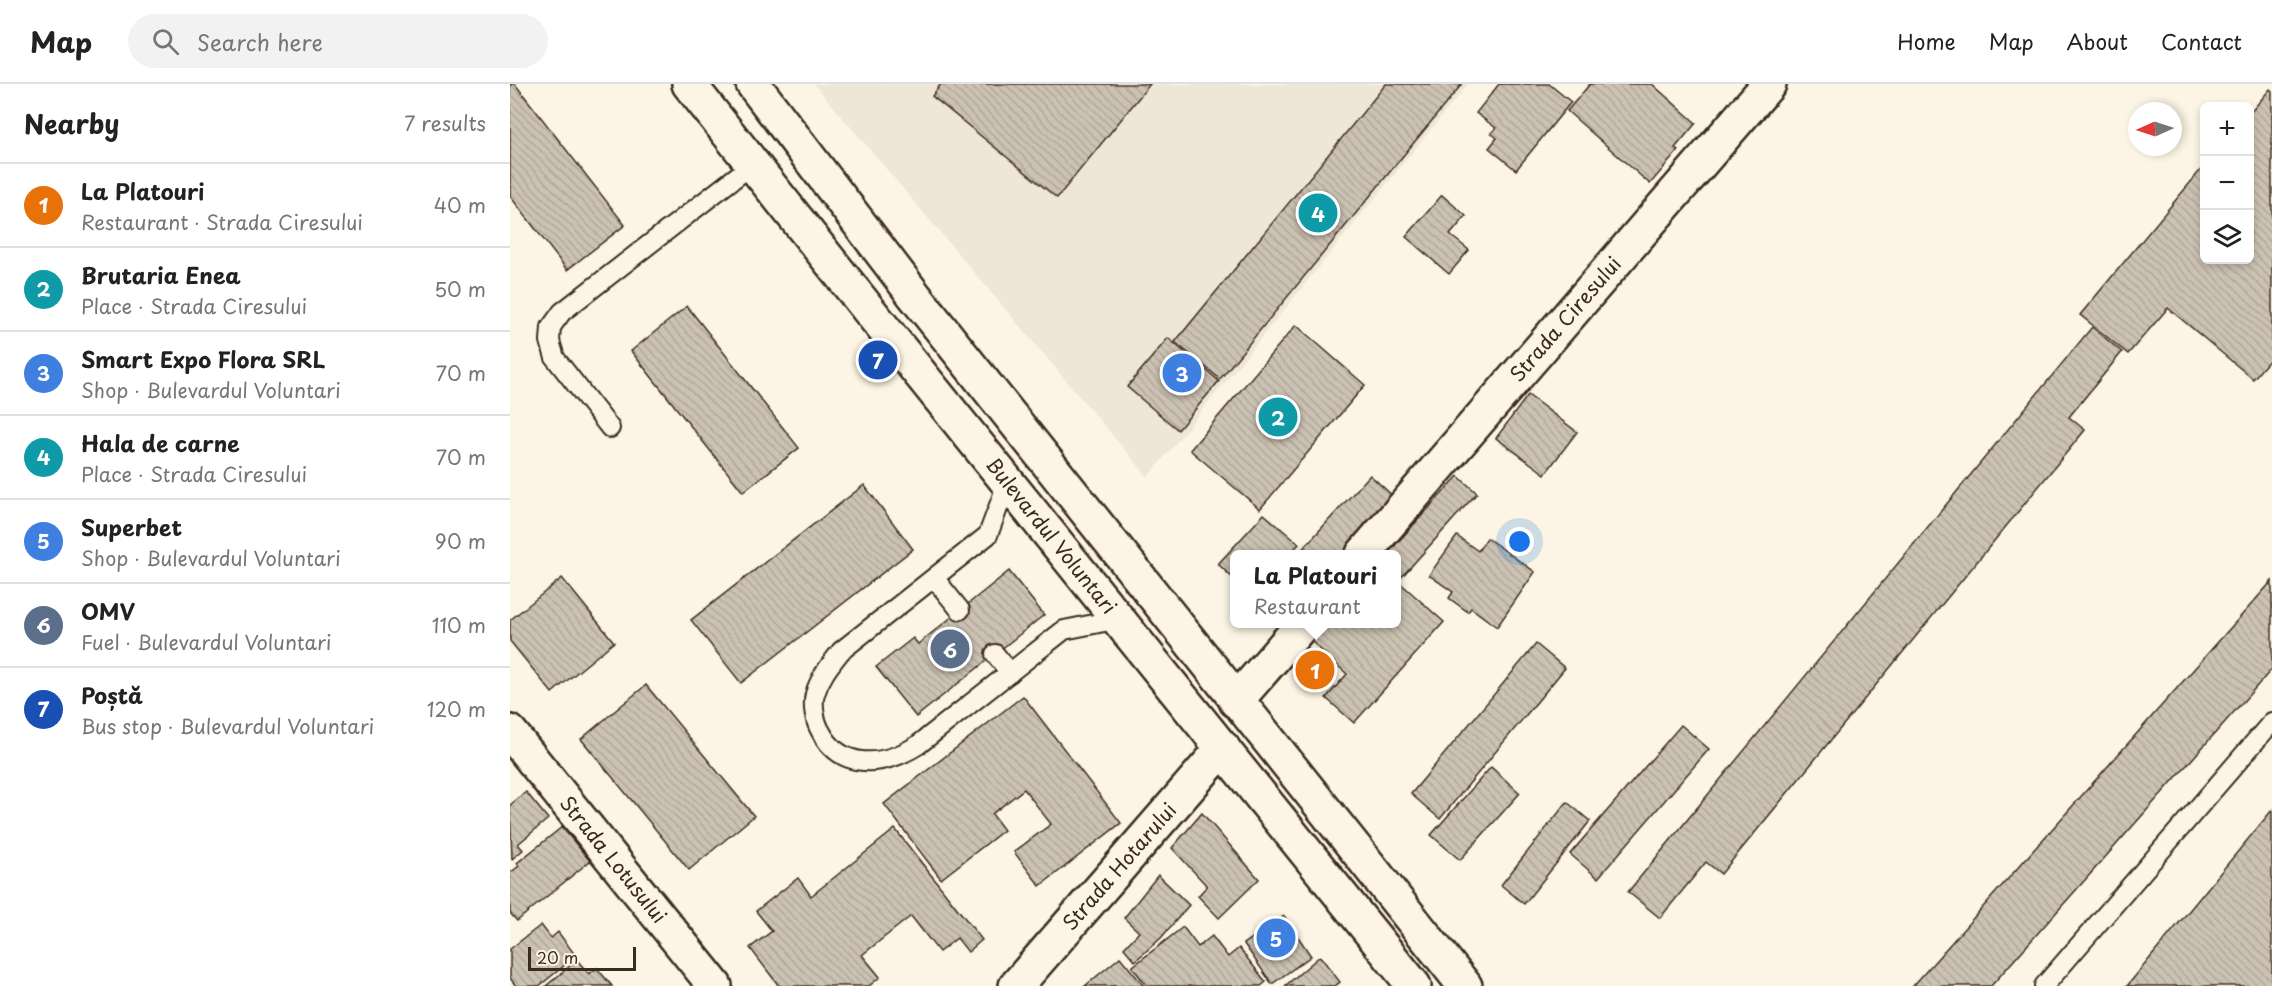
<!DOCTYPE html>
<html lang="en">
<head>
<meta charset="utf-8">
<style>
	body { margin:0; font-family:"Playpen Sans",sans-serif; background:#f2f2f2; color:#222 }
	.controls { position:absolute; right:18px; top:18px; display:grid; overflow:hidden; border-radius:9px; box-shadow:0 3px 9px #0003 }
	.controls button { width:54px; height:54px; display:grid; place-items:center; padding:0; border:0; border-bottom:2px solid #e0e0e0; background:#fff; color:#222; font:30px sans-serif }
	.compass { position:absolute; left:1618px; top:18px; width:54px; height:54px; border-radius:50%; background:#fff; box-shadow:0 3px 9px #0003; rotate:267deg }
	.scale { position:absolute; left:18px; bottom:15px; width:108px; box-sizing:border-box; padding-left:6px; border:3px solid #3b2a1e; border-top:0; font-size:16px; line-height:21px; white-space:nowrap; color:#3b2a1e; -webkit-text-stroke:4px #fcf5e5; paint-order:stroke }
	.you { position:absolute; left:1010px; top:458px; width:21px; height:21px; margin:-15px; border:4px solid #fff; border-radius:50%; background:#1a73e8; box-shadow:0 0 0 9px #1a73e833 }
	.badge { display:grid; place-items:center; width:39px; height:39px; border-radius:50%; background:#1f6fb2; color:#fff; font-size:20px; font-weight:700 }
	.pin { position:absolute; translate:-50% -50%; border:3px solid #fff; box-shadow:0 2px 6px #0006 }
	.popup { position:absolute; left:720px; top:466px; width:171px; height:78px; box-sizing:border-box; display:grid; place-content:center; border-radius:9px; background:#fff; filter:drop-shadow(0 2px 4px #0005); font-size:20px; white-space:nowrap; color:#767676 }
	.popup b { font-size:22px; color:#222 }
	.popup::after { content:''; position:absolute; left:50%; top:100%; margin-left:-12px; border:12px solid transparent; border-top-color:#fff }
	.list { margin:0; padding:0; list-style:none }
	h2 { display:flex; justify-content:space-between; align-items:center; height:78px; margin:0; padding:0 24px; font-size:26px }
	h2 small { font-size:20px; font-weight:400; color:#767676 }
	.list li { display:grid; grid-template-columns:39px 1fr auto; gap:18px; align-items:center; box-sizing:border-box; height:84px; padding:0 24px; border-top:2px solid #e0e0e0 }
	.list b { display:block; font-size:22px; white-space:nowrap }
	.list p { margin:0; font-size:20px; white-space:nowrap; color:#767676 }
	.list em { font-size:20px; font-style:normal; color:#767676 }
	.icon { flex:none; width:33px; height:33px; fill:none; stroke:currentColor; stroke-width:2; stroke-linecap:round; stroke-linejoin:round }
	.map { position:relative; flex:none; width:1762px; height:902px; overflow:hidden }
	header { display:flex; align-items:center; gap:36px; box-sizing:border-box; height:84px; padding:0 30px; background:#fff; border-bottom:2px solid #e0e0e0 }
	header strong { font-size:28px }
	nav { display:flex; gap:33px; margin-inline-start:auto; font-size:21px }
	.search { width:420px; height:54px; background:#f2f2f2; display:flex; align-items:center; gap:15px; box-sizing:border-box; padding:0 21px; border-radius:33px; color:#767676; font-size:22px }
	main { display:flex }
	aside { flex:1; background:#fff }
	.map>svg:first-child { display:block }
	.built { fill:#eee6d6 }
	.building { fill:url(#building-back-hatch); stroke:#3b2a1e; stroke-width:1.5 }
	.lines { fill:none; stroke-linecap:round; stroke-linejoin:round }
	.lane-casing { stroke:#3b2a1e; stroke-width:22 }
	.street-casing { stroke:#3b2a1e; stroke-width:38 }
	.secondary-casing { stroke:#3b2a1e; stroke-width:38 }
	.highway-casing { stroke:#3b2a1e; stroke-width:38 }
	.lane { stroke:#fcf5e5; stroke-width:18 }
	.street { stroke:#fcf5e5; stroke-width:33 }
	.secondary { stroke:#fcf5e5; stroke-width:33 }
	.highway { stroke:#fcf5e5; stroke-width:33 }
	.labels { text-anchor:middle; stroke-width:4.5; stroke-linejoin:round; paint-order:stroke }
	.street-label { font-size:20px; fill:#3b2a1e; stroke:#fcf5e5 }
</style>
</head>
<body>
<header>
<strong>Map</strong>
<div class="search"><svg class="icon" aria-label="search" viewBox="0 0 24 24"><circle cx="10" cy="10" r="6"/><path d="M15 15l6 6"/></svg>Search here</div>
<nav><a>Home</a><a>Map</a><a>About</a><a>Contact</a></nav>
</header>
<main>
<aside>
<h2>Nearby<small>7 results</small></h2>
<ul class="list">
<li><span class="badge" style="background:#e8710a">1</span><div><b>La Platouri</b><p>Restaurant · Strada Ciresului</p></div><em>40 m</em></li>
<li><span class="badge" style="background:#0f9aa8">2</span><div><b>Brutaria Enea</b><p>Place · Strada Ciresului</p></div><em>50 m</em></li>
<li><span class="badge" style="background:#3f7fe0">3</span><div><b>Smart Expo Flora SRL</b><p>Shop · Bulevardul Voluntari</p></div><em>70 m</em></li>
<li><span class="badge" style="background:#0f9aa8">4</span><div><b>Hala de carne</b><p>Place · Strada Ciresului</p></div><em>70 m</em></li>
<li><span class="badge" style="background:#3f7fe0">5</span><div><b>Superbet</b><p>Shop · Bulevardul Voluntari</p></div><em>90 m</em></li>
<li><span class="badge" style="background:#5c6f8a">6</span><div><b>OMV</b><p>Fuel · Bulevardul Voluntari</p></div><em>110 m</em></li>
<li><span class="badge" style="background:#1a4fb4">7</span><div><b>Poștă</b><p>Bus stop · Bulevardul Voluntari</p></div><em>120 m</em></li>
</ul>
</aside>
<div class="map">
<svg width="1762" height="902" viewBox="0 0 1762 902">
	<defs>
		<pattern id="building-back-hatch" width="6" height="6" patternUnits="userSpaceOnUse" patternTransform="scale(1.5)"><rect width="6" height="6" fill="#ccc2b3"/><path d="M-1 5l2 2M0 0l6 6M5-1l2 2" fill="none" stroke="#b0a79a"/></pattern>
	</defs>
	<rect width="100%" height="100%" fill="#fcf5e5"/>
	<filter id="ink" filterUnits="userSpaceOnUse"><feTurbulence type="fractalNoise" baseFrequency=".0167" numOctaves="2"/><feDisplacementMap in="SourceGraphic" scale="12" xChannelSelector="R" yChannelSelector="G"/><feConvolveMatrix kernelMatrix="1 2 1 2 8 2 1 2 1" color-interpolation-filters="sRGB"/></filter>
	<g filter="url(#ink)">
		<path class="built" d="M304 0H958L638 393Z"/>
		<g class="building">
			<path d="M0 0H5L115 141 57 186 0 112Z"/>
			<path d="M431 0H640L547 114 422 12Z"/>
			<path d="M876 0H952L710 295 665 258Z"/>
			<path d="M989 0H1039L1061 18 1006 86 979 64 987 54 981 49 986 44 966 29Z"/>
			<path d="M1080 0H1142L1186 39 1165 64 1168 67 1140 100 1057 27Z"/>
			<path d="M1760 5 1762 7V273L1743 295 1658 224 1618 270 1570 231 1694 82V176H1740V29Z"/>
			<path d="M932 111 956 132 940 151 959 166 939 190 896 153Z"/>
			<path d="M177 222 289 364 233 408 121 267Z"/>
			<path d="M786 241 855 301 750 425 680 366Z"/>
			<path d="M1582 243 1612 268 1559 333 1575 346 1211 790 1196 778 1150 834 1118 808Z"/>
			<path d="M658 254 709 297 668 346 617 303Z"/>
			<path d="M1018 311 1067 348 1035 390 986 354Z"/>
			<path d="M860 391 885 414 834 470H788Z"/>
			<path d="M948 392 967 409 888 497 934 538 844 639 816 614 837 590 800 556 815 540H886V470H877Z"/>
			<path d="M354 401 403 465 231 599 181 536Z"/>
			<path d="M754 430 789 460 779 470H724V495L708 480Z"/>
			<path d="M947 452 968 467 977 454 1025 488 987 543 961 524 958 528 939 514 943 508 919 491Z"/>
			<path d="M499 487 534 531 406 633 366 583 403 554 408 560Z"/>
			<path d="M52 494 104 558 42 609 0 557V536Z"/>
			<path d="M1762 497V585L1481 902H1403Z"/>
			<path d="M1026 560 1055 584 930 735 901 710Z"/>
			<path d="M136 601 244 732 179 786 71 655Z"/>
			<path d="M513 612 611 739 530 802 504 768 541 740 514 705 482 730 494 746 431 795 374 720Z"/>
			<path d="M1171 641 1199 665 1088 794 1060 770Z"/>
			<path d="M981 683 1010 709 950 776 921 751Z"/>
			<path d="M16 708 38 735 8 760 13 766 2 775 0 721Z"/>
			<path d="M1057 718 1080 737 1014 820 991 801Z"/>
			<path d="M1762 726V899L1760 902H1617Z"/>
			<path d="M692 729 749 795 709 834 688 812 697 802 662 764Z"/>
			<path d="M52 743 80 777 7 837 0 829V789L9 782 7 779Z"/>
			<path d="M385 745 472 856 458 868 447 854 429 868 401 832 352 871 370 893 359 902H269L240 864 262 847 246 827 288 794 301 812Z"/>
			<path d="M648 791 679 821 651 854 625 877 614 864 629 848 614 834Z"/>
			<path d="M774 832 801 872 762 900 734 860Z"/>
			<path d="M31 841 41 854 48 848 66 872 29 902H6L0 894V865Z"/>
			<path d="M673 843 688 863 702 852 718 873 729 864 756 898 751 902H637L622 883Z"/>
			<path d="M810 872 830 898 825 902H775Z"/>
			<path d="M610 873 634 902H575Z"/>
			<path d="M67 876 79 890 87 884 102 902H36Z"/>
		</g>
		<g class="lines">
			<g class="lane-casing">
				<g id="lane">
					<path d="M100 344 45 274 40 257 41 243 52 228 244 79"/>
					<path d="M498 397 478 451 331 567C320 581 310 593 305 610 302 621 305 637 310 646 331 688 374 682 408 661L554 546 609 535"/>
					<path d="M425 495 450 526"/>
					<path d="M485 570 500 589"/>
					<path d="M1534 902 1762 638"/>
				</g>
			</g>
			<g class="street-casing">
				<g id="street">
					<path id="s1" d="M853 470 1259 0"/>
					<path d="M726 617 793 540"/>
					<path id="s2" d="M0 648 205 902"/>
				</g>
			</g>
			<g class="secondary-casing">
				<g id="secondary">
					<path id="s3" d="M506 902 713 664"/>
				</g>
			</g>
			<g class="highway-casing">
				<g id="highway">
					<path id="s4" d="M179 0 370 240 904 902"/>
					<path d="M243 0 404 211 955 902"/>
				</g>
			</g>
			<use href="#lane" class="lane"/>
			<use href="#street" class="street"/>
			<use href="#secondary" class="secondary"/>
			<use href="#highway" class="highway"/>
		</g>
	</g>
	<g class="labels">
		<g class="street-label">
			<text dy="7" stroke="none"><textPath href="#s1" startOffset="310">Strada Ciresului</textPath></text>
			<text dy="7" stroke="none"><textPath href="#s4" startOffset="579">Bulevardul Voluntari</textPath></text>
			<text dy="7" stroke="none"><textPath href="#s2" startOffset="164">Strada Lotusului</textPath></text>
			<text dy="7" stroke="none"><textPath href="#s3" startOffset="158">Strada Hotarului</textPath></text>
		</g>
	</g>
</svg>
<div class="controls">
<button>+</button>
<button>−</button>
<button><svg class="icon" aria-label="layers" viewBox="0 0 24 24"><path d="M12 4l9 5-9 5-9-5zM3 14l9 5 9-5"/></svg></button>
</div>
<svg class="compass" viewBox="-18 -18 36 36"><path d="M0-13l5 13h-10z" fill="#e53935"/><path d="M0 13l5-13h-10z" fill="#767676"/></svg>
<div class="scale">20 m</div>
<div class="you"></div>
<div class="pin badge" style="left:805px;top:586px;background:#e8710a">1</div>
<div class="popup"><b>La Platouri</b>Restaurant</div>
<div class="pin badge" style="left:768px;top:333px;background:#0f9aa8">2</div>
<div class="pin badge" style="left:672px;top:289px;background:#3f7fe0">3</div>
<div class="pin badge" style="left:808px;top:129px;background:#0f9aa8">4</div>
<div class="pin badge" style="left:766px;top:854px;background:#3f7fe0">5</div>
<div class="pin badge" style="left:440px;top:565px;background:#5c6f8a">6</div>
<div class="pin badge" style="left:368px;top:276px;background:#1a4fb4">7</div>
</div>
</main>
</body>
</html>
